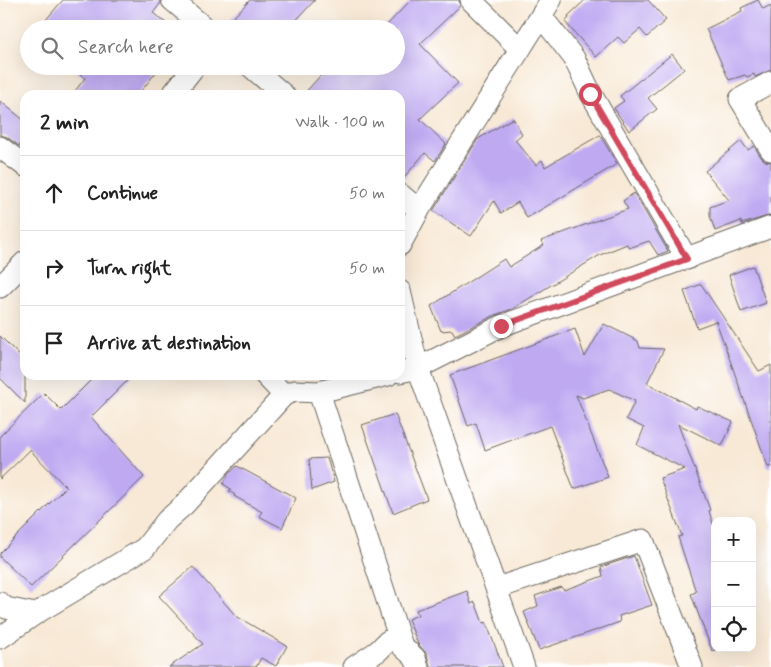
<!DOCTYPE html>
<html lang="en">
<head>
<meta charset="utf-8">
<style>
	body { margin:0; font-family:Mynerve,sans-serif; background:#f6f6f6; color:#222 }
	.controls { position:absolute; right:15px; bottom:15px; display:grid; overflow:hidden; border-radius:10px; box-shadow:0 5px 20px #0002 }
	.controls button { width:45px; height:45px; display:grid; place-items:center; padding:0; border:0; border-bottom:1px solid #e0e0e0; background:#fff; color:#222; font:25px sans-serif }
	.stop { position:absolute; width:15px; height:15px; margin:-11px; border:4px solid #d1495b; border-radius:50%; background:#fff }
	.stop.end { background:#d1495b; border-color:#fff; box-shadow:0 1px 5px #0008 }
	.list { margin:0; padding:0; list-style:none }
	h2 { display:flex; justify-content:space-between; align-items:center; height:65px; margin:0; padding:0 20px; font-size:21px }
	h2 small { font-size:16px; font-weight:400; color:#767676 }
	.list li { display:grid; grid-template-columns:32px 1fr auto; gap:15px; align-items:center; box-sizing:border-box; height:75px; padding:0 20px; border-top:1px solid #e0e0e0 }
	.list b { display:block; font-size:19px; white-space:nowrap }
	.list em { font-size:16px; font-style:normal; color:#767676 }
	.icon { flex:none; width:28px; height:28px; fill:none; stroke:currentColor; stroke-width:2; stroke-linecap:round; stroke-linejoin:round }
	.map { position:relative; flex:none; width:771px; height:667px; overflow:hidden }
	.search { position:absolute; background:#fff; box-shadow:0 5px 20px #0002; left:20px; top:20px; width:385px; height:55px; display:flex; align-items:center; gap:12px; box-sizing:border-box; padding:0 18px; border-radius:28px; color:#767676; font-size:19px }
	.panel { position:absolute; background:#fff; box-shadow:0 5px 20px #0002; left:20px; top:90px; width:385px; height:290px; border-radius:15px }
	.map>svg:first-child { display:block }
	.building { fill:#bfaaf2 }
	.lines { fill:none; stroke-linecap:round; stroke-linejoin:round }
	.street-casing { stroke:#69645d; stroke-width:23 }
	.street { stroke:#fff; stroke-width:21 }
	.route { stroke:#d1495b; stroke-width:6 }
</style>
</head>
<body>
<div class="map">
<svg width="771" height="667" viewBox="0 0 771 667">
	<rect width="100%" height="100%" fill="#fff"/>
	<filter id="ink" filterUnits="userSpaceOnUse"><feTurbulence type="fractalNoise" baseFrequency=".02" numOctaves="2"/><feDisplacementMap in="SourceGraphic" scale="10" xChannelSelector="R" yChannelSelector="G"/><feConvolveMatrix kernelMatrix="1 2 1 2 8 2 1 2 1" color-interpolation-filters="sRGB"/></filter>
	<filter id="wash" filterUnits="userSpaceOnUse"><feTurbulence type="fractalNoise" baseFrequency=".0096" numOctaves="4" result="noise"/><feDisplacementMap in="SourceGraphic" scale="20" xChannelSelector="R" yChannelSelector="G"/><feGaussianBlur stdDeviation="1.12" result="paint"/><feColorMatrix in="noise" values="0 0 0 0 0 0 0 0 0 0 0 0 0 0 0 0 0 1.4 0 .05"/><feComposite in="paint" operator="in"/></filter>
	<g filter="url(#wash)">
		<rect width="100%" height="100%" fill="#f8e9d6"/>
		<g id="blocks">
			<g class="building">
				<path d="M63 0H160V4L153 13 174 29H47L48 27 43 23Z"/>
				<path d="M250 0H315L288 29H222Z"/>
				<path d="M411 0H459L460 6 420 44 458 83 420 119 446 144 435 161 425 153 400 182V95H303L329 66H396V29H383Z"/>
				<path d="M585 0H648L666 20 647 37 640 29 624 43 618 37 596 57 565 22 569 18 568 16Z"/>
				<path d="M758 0 763 9 771 5V70L755 77 754 74 747 77 745 75 729 80 706 29 742 11 741 8Z"/>
				<path d="M672 54 684 69 648 98 657 109 629 131 614 108 624 101 620 96Z"/>
				<path d="M70 66H161L138 95H72L85 78Z"/>
				<path d="M0 101 25 121V138L19 146 7 137 0 135Z"/>
				<path d="M513 118 522 134 515 140 536 165 542 160 545 167 600 135 617 164 527 218 518 202 501 213 494 201 471 236 433 211 478 139Z"/>
				<path d="M741 141 748 150 754 146 761 157 765 161 771 162V215L742 224 741 221 715 231 710 216V207L729 200 705 171Z"/>
				<path d="M634 193 668 251 658 255 649 241 629 248 627 244 600 255 512 309 495 315 455 335 452 330 441 331 431 306 504 259 509 267 544 245 541 241 628 209 623 201Z"/>
				<path d="M753 266 766 303 741 312 729 275Z"/>
				<path d="M701 284 759 371 771 365V467H768L716 321 697 328 684 291Z"/>
				<path d="M604 324 638 341 640 348 664 349 647 383 696 409 697 406 733 422 722 446 678 424 710 510 709 511 715 530V651H712L691 594 696 592 678 537 682 536 660 478 685 469 637 445 644 428 626 419 635 401 609 389 583 398 576 395 608 477 574 489 550 426 485 450 476 423 468 426 450 375 575 329 585 357Z"/>
				<path d="M0 336 25 361V403L0 378Z"/>
				<path d="M96 375H133L91 417 144 477 31 587 0 557V553L66 487 30 450 0 479V436L44 393 61 410Z"/>
				<path d="M395 414 427 499 393 513 362 425Z"/>
				<path d="M327 458 334 482 312 490 309 459Z"/>
				<path d="M237 466 296 498 282 528 259 516 262 512 234 496 235 495 229 491 231 489 223 484 228 475Z"/>
				<path d="M634 556 652 605 619 616 620 622 539 650 524 612 538 606 535 596 561 587 564 590 603 576 601 567Z"/>
				<path d="M193 567 236 616 287 646 276 666 261 658 256 667H169L203 644 159 596Z"/>
				<path d="M467 591 471 604 475 602 483 623 486 622 503 667H430L427 654 418 644 408 619 418 615 416 610Z"/>
			</g>
		</g>
	</g>
	<g filter="url(#ink)">
		<use href="#blocks" fill-opacity="0" stroke="#69645d" stroke-width="1"/>
		<g class="lines">
			<g class="street-casing">
				<g id="street">
					<path d="M172 0 206 29"/>
					<path d="M471 0 520 49"/>
					<path d="M541 16 574 58 591 94 687 259"/>
					<path d="M250 66 284 95"/>
					<path d="M771 82 740 99 771 150"/>
					<path d="M172 95 195 66"/>
					<path d="M0 147 25 166"/>
					<path d="M400 194 419 210"/>
					<path d="M400 245 419 210 551 0"/>
					<path d="M0 287 25 262"/>
					<path d="M400 291 418 368 501 326 771 227"/>
					<path d="M400 372 418 368 524 667"/>
					<path d="M265 375 284 395"/>
					<path d="M319 392 402 646 415 658 418 667"/>
					<path d="M497 588 643 540 692 667"/>
					<path d="M0 603 6 608 35 614"/>
					<path d="M0 638 35 614 145 548 167 520 184 505 284 395 295 391 319 392 388 375"/>
					<path d="M354 667 378 651 388 641"/>
				</g>
			</g>
			<use href="#street" class="street"/>
		</g>
	</g>
	<g class="lines" filter="url(#ink)">
		<path class="route" d="M501 326 687 259 590 94"/>
	</g>
</svg>
<div class="controls">
<button>+</button>
<button>−</button>
<button><svg class="icon" aria-label="locate" viewBox="0 0 24 24"><circle cx="12" cy="12" r="6"/><path d="M12 2v4M12 18v4M2 12h4M18 12h4"/></svg></button>
</div>
<div class="stop" style="left:590px;top:94px"></div>
<div class="stop end" style="left:501px;top:326px"></div>
<div class="search"><svg class="icon" aria-label="search" viewBox="0 0 24 24"><circle cx="10" cy="10" r="6"/><path d="M15 15l6 6"/></svg>Search here</div>
<section class="panel">
<h2>2 min<small>Walk · 100 m</small></h2>
<ul class="list">
<li><svg class="icon" aria-label="ahead" viewBox="0 0 24 24"><path d="M12 20V5M6 11l6-6 6 6"/></svg><div><b>Continue</b></div><em>50 m</em></li>
<li><svg class="icon" aria-label="right" viewBox="0 0 24 24"><path d="M7 20v-9h11M14 6l5 5-5 5"/></svg><div><b>Turn right</b></div><em>50 m</em></li>
<li><svg class="icon" aria-label="arrive" viewBox="0 0 24 24"><path d="M6 21V4h12l-3 4 3 4H6"/></svg><div><b>Arrive at destination</b></div></li>
</ul>
</section>
</div>
</body>
</html>
